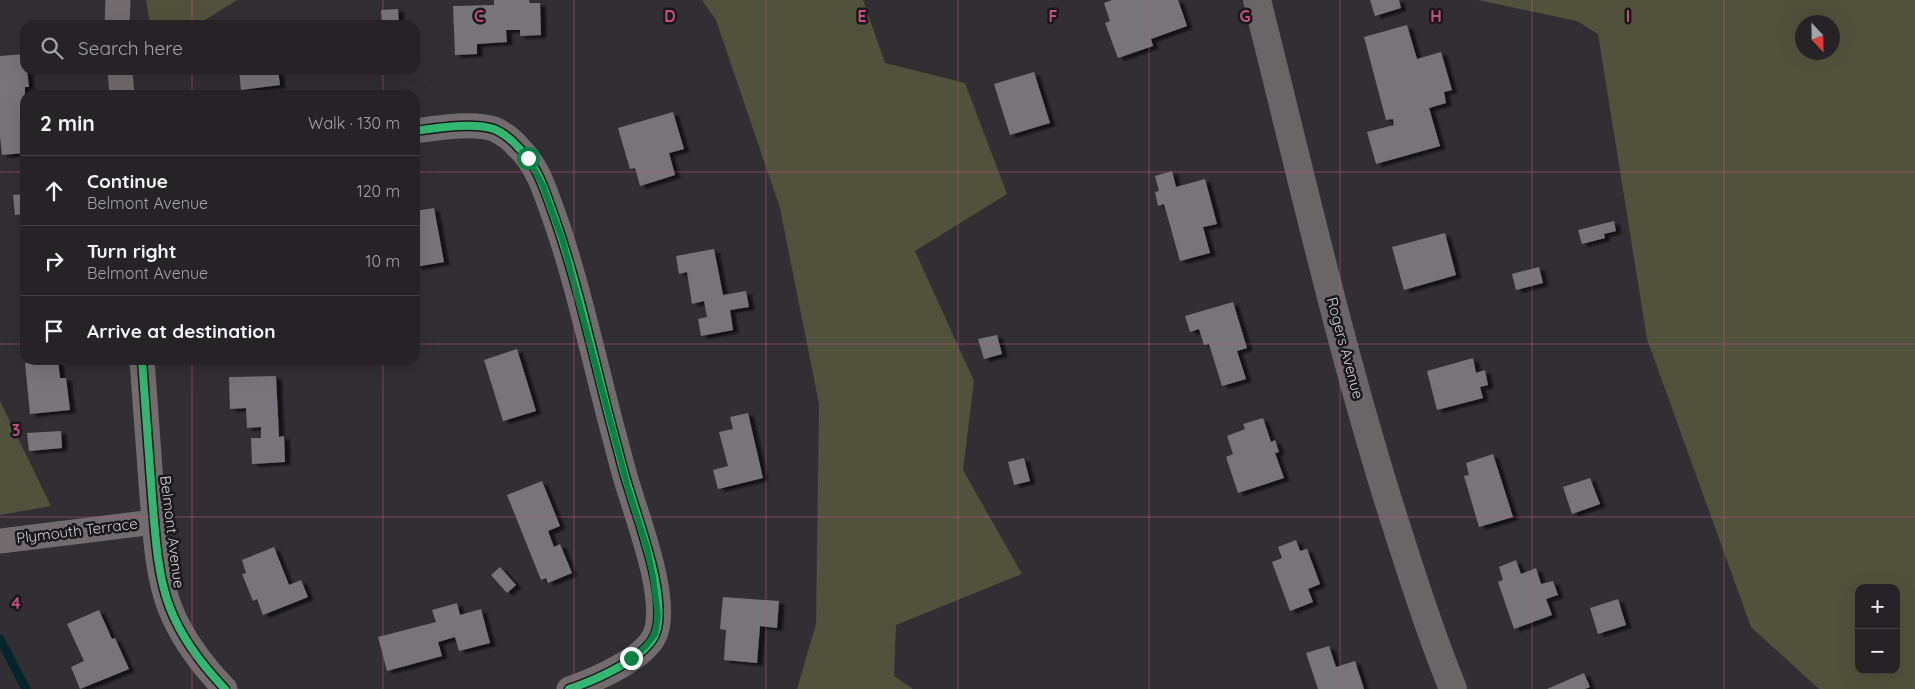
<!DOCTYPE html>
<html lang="en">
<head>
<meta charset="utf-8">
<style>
	body { margin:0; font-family:Quicksand,sans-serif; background:#312f32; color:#f1f3f6 }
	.controls { position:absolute; right:15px; bottom:15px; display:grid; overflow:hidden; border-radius:10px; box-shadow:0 5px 20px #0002 }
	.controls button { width:45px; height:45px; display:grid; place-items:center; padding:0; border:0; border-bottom:1px solid #424043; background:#252326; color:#f1f3f6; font:25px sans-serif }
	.compass { position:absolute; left:1795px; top:15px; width:45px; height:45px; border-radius:50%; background:#252326; box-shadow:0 5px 20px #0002; rotate:158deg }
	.stop { position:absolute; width:15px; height:15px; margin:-11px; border:4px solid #0b8043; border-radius:50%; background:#fff }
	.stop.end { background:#0b8043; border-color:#fff; box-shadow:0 1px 5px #0008 }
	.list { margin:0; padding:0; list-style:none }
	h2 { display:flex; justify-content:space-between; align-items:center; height:65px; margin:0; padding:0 20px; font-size:21px }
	h2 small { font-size:16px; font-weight:400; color:#a3a4a7 }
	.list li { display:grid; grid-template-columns:32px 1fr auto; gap:15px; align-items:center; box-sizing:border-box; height:70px; padding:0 20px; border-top:1px solid #424043 }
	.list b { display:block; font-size:19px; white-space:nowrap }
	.list p { margin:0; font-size:16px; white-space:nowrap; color:#a3a4a7 }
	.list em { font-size:16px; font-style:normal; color:#a3a4a7 }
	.icon { flex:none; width:28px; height:28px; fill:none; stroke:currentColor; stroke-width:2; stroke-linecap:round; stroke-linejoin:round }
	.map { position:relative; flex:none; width:1915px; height:689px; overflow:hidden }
	.search { position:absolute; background:#252326; box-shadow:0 5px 20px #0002; left:20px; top:20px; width:400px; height:55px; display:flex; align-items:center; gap:12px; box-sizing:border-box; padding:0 18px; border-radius:15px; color:#a3a4a7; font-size:19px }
	.panel { position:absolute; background:#252326; box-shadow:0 5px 20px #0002; left:20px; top:90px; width:400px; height:275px; border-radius:15px }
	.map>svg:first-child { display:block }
	.green { fill:#50523b; fill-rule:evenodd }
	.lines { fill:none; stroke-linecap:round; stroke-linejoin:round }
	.stream { stroke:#04242e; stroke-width:9 }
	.building { fill:#777579; filter:url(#shadow) }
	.minor { stroke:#726c6e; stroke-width:25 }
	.secondary { stroke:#6a6668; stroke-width:28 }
	.cycleway-casing { stroke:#18171a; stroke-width:11 }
	.cycleway { stroke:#33b770; stroke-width:8 }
	.route { stroke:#0b8043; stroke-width:6 }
	.grid { fill:none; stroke:#c75080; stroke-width:1; stroke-opacity:0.55 }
	.labels { text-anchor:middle; stroke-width:5; stroke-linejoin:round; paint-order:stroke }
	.street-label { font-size:15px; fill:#d2d1d5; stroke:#18171a }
	.grid-label { font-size:16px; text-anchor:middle; font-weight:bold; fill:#c75080; stroke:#18171a; stroke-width:5; stroke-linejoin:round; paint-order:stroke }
</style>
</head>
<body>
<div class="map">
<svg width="1915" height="689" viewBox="0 0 1915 689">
	<defs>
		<filter id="shadow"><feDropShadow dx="5.5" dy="3" stdDeviation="1" flood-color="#0009"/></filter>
	</defs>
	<rect width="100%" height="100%" fill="#312f33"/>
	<g class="green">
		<path d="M146 0H237L197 25H150Z"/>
		<path d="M702 0H863L885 63 965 83 1007 194 915 251 974 381 963 470 1022 574 896 625 894 676 913 689H797L816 624 819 404 780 208 716 20Z"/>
		<path d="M1478 0H1915V689H1819L1751 627 1647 339 1598 34 1577 21ZM1802 22H1832V52H1802ZM1859 588H1896V670H1859Z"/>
		<path d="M0 401 51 506 0 515Z"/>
	</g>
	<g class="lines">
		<path class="stream" d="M0 639 26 689"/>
	</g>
	<g class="building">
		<path d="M494 0H529L530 3H540L541 35 520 36V30H506L507 42 477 44V54L455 55 453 6 494 5Z"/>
		<path d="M1112 0H1178L1187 26 1151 39 1153 46 1118 58 1105 23 1110 21 1104 3Z"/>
		<path d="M1370 0H1399L1401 8 1375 16Z"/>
		<path d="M398 9 399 25H382L381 10Z"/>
		<path d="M1407 25 1417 59 1441 52 1452 90 1444 92 1446 103 1429 108 1440 146 1376 164 1367 132 1394 125 1393 119 1386 120 1364 37Z"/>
		<path d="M25 54V70H27L29 87H25V153L2 155 0 136V56Z"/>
		<path d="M239 70H278L280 85 241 90Z"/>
		<path d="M1034 72 1050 123 1010 135 994 84Z"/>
		<path d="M673 112 684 149 669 153 675 175 640 186 635 168 630 169 618 128Z"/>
		<path d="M1172 171 1176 187 1205 179 1217 224 1203 227 1210 253 1180 261 1164 204 1158 206 1155 192 1159 191 1155 176Z"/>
		<path d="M25 194V214L15 215 13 195Z"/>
		<path d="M434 208 444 262 415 267V211Z"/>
		<path d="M1614 221 1616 231 1604 234 1605 238 1582 244 1578 230Z"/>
		<path d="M1445 233 1456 275 1404 290 1392 247Z"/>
		<path d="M714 249 723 295 746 291 749 307 730 310 733 330 701 336 698 319 707 317 704 301 692 304 687 272 679 274 676 256Z"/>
		<path d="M1539 267 1543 283 1516 290 1512 274Z"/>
		<path d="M1233 302 1247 348 1237 351 1246 379 1222 386 1209 344 1204 345 1199 329 1190 332 1185 316Z"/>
		<path d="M997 335 1002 354 984 359 978 339Z"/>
		<path d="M517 349 536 411 503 421 484 360Z"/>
		<path d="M1473 358 1476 373 1485 370 1488 385 1480 387 1483 398 1437 410 1427 371Z"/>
		<path d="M58 360 60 378H66L70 410 30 414 25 363Z"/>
		<path d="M276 376 279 437 284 436 285 462 252 464 251 438H261V427L247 428 246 408 230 409 229 377Z"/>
		<path d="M748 413 763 478 718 489 713 470 728 466 719 432 733 429 730 417Z"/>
		<path d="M1263 418 1271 442 1275 440 1279 452 1275 453 1284 478 1238 493 1226 457 1233 454 1227 436 1245 429 1243 424Z"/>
		<path d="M61 431 62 448 29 451 27 433Z"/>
		<path d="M1493 454 1513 517 1479 527 1464 476 1469 475 1466 463Z"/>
		<path d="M1024 458 1030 481 1014 485 1008 462Z"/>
		<path d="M1590 478 1600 504 1572 514 1563 487Z"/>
		<path d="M542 481 560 526 548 531 554 547 560 544 572 573 548 583 546 578 541 580 507 495Z"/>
		<path d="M1296 540 1300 551 1307 549 1320 584 1308 589 1313 602 1290 611 1272 562 1282 558 1278 547Z"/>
		<path d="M274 547 289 585 301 580 308 597 263 615 257 599 253 601 242 574 246 573 242 560Z"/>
		<path d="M1516 560 1521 574 1536 568 1541 584 1553 581 1558 595 1546 599 1552 615 1514 629 1498 582 1503 580 1499 567Z"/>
		<path d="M500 567 516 585 507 593 491 575Z"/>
		<path d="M723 597 779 601 777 628 760 626 757 663 724 660 726 630 720 629Z"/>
		<path d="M1618 599 1626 625 1598 634 1590 608Z"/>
		<path d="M457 603 460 615 481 609 490 643 459 651 455 637 438 642 442 656 387 671 378 637 436 622 432 610Z"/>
		<path d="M99 610 112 639 115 638 129 669 80 689 71 667 84 661 67 624Z"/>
		<path d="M1329 646 1336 667 1355 661 1364 689H1318L1306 653Z"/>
		<path d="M1584 673 1590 687 1585 689H1547Z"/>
	</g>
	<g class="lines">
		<g class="minor">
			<path d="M117 25 118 0"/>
			<path d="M120 70 122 95"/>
			<path d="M415 131C437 128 472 122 494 129 503 133 512 140 518 147 534 162 542 182 549 202 577 277 593 357 614 435 619 453 623 471 629 489 640 526 667 596 656 632 648 658 593 681 569 689"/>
			<path d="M142 360C145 405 149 451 152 496 155 531 157 575 170 608 182 639 202 665 225 689"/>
			<path d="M0 541 154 522"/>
		</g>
		<path class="secondary" d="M1257 0C1299 167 1337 335 1388 500 1408 563 1428 627 1453 689"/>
		<g class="cycleway-casing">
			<g id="cycleway">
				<path d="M415 131C437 128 472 122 494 129 503 133 512 140 518 147 534 162 542 182 549 202 577 277 593 357 614 435 619 453 623 471 629 489 640 526 667 596 656 632 648 658 593 681 569 689"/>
				<path d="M142 360C145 405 149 451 152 496 155 531 157 575 170 608 182 639 202 665 225 689"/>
			</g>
		</g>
		<use href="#cycleway" class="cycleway"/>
	</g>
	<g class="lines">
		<path class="route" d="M528 158 543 186 563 242 628 488 647 548 653 577 658 616 655 634 645 647 631 658"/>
	</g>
	<path class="grid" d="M192 0V25M383 0V25M574 0V689M766 0V689M958 0V689M1149 0V689M1340 0V689M1532 0V689M1724 0V689M192 70V95M383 70V95M0 172H25M415 172H1915M0 344H25M415 344H1915M192 360V689M383 360V689M0 517H1915"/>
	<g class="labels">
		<g class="street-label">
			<text transform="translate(1345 348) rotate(75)" y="5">Rogers Avenue</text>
			<text transform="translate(77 531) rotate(-7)" y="5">Plymouth Terrace</text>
			<text transform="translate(172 532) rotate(83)" y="5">Belmont Avenue</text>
		</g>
	</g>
	<g class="grid-label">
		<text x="479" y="22">C</text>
		<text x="670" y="22">D</text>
		<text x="862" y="22">E</text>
		<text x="1053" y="22">F</text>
		<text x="1245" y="22">G</text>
		<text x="1436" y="22">H</text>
		<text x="1628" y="22">I</text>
		<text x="16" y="436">3</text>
		<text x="16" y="609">4</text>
	</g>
</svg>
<div class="controls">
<button>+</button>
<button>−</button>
</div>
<svg class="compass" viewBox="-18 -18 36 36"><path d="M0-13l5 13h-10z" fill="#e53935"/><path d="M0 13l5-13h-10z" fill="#a3a4a7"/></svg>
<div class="stop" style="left:528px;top:158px"></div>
<div class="stop end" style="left:631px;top:658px"></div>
<div class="search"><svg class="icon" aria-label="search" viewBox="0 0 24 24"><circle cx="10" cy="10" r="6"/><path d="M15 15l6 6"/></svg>Search here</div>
<section class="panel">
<h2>2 min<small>Walk · 130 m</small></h2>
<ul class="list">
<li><svg class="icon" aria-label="ahead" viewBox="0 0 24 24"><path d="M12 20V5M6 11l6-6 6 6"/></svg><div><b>Continue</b><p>Belmont Avenue</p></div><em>120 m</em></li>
<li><svg class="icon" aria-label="right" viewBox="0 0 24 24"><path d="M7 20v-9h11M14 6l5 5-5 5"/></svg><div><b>Turn right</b><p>Belmont Avenue</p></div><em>10 m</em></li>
<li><svg class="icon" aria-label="arrive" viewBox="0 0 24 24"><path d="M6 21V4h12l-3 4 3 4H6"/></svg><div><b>Arrive at destination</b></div></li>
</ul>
</section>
</div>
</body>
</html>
